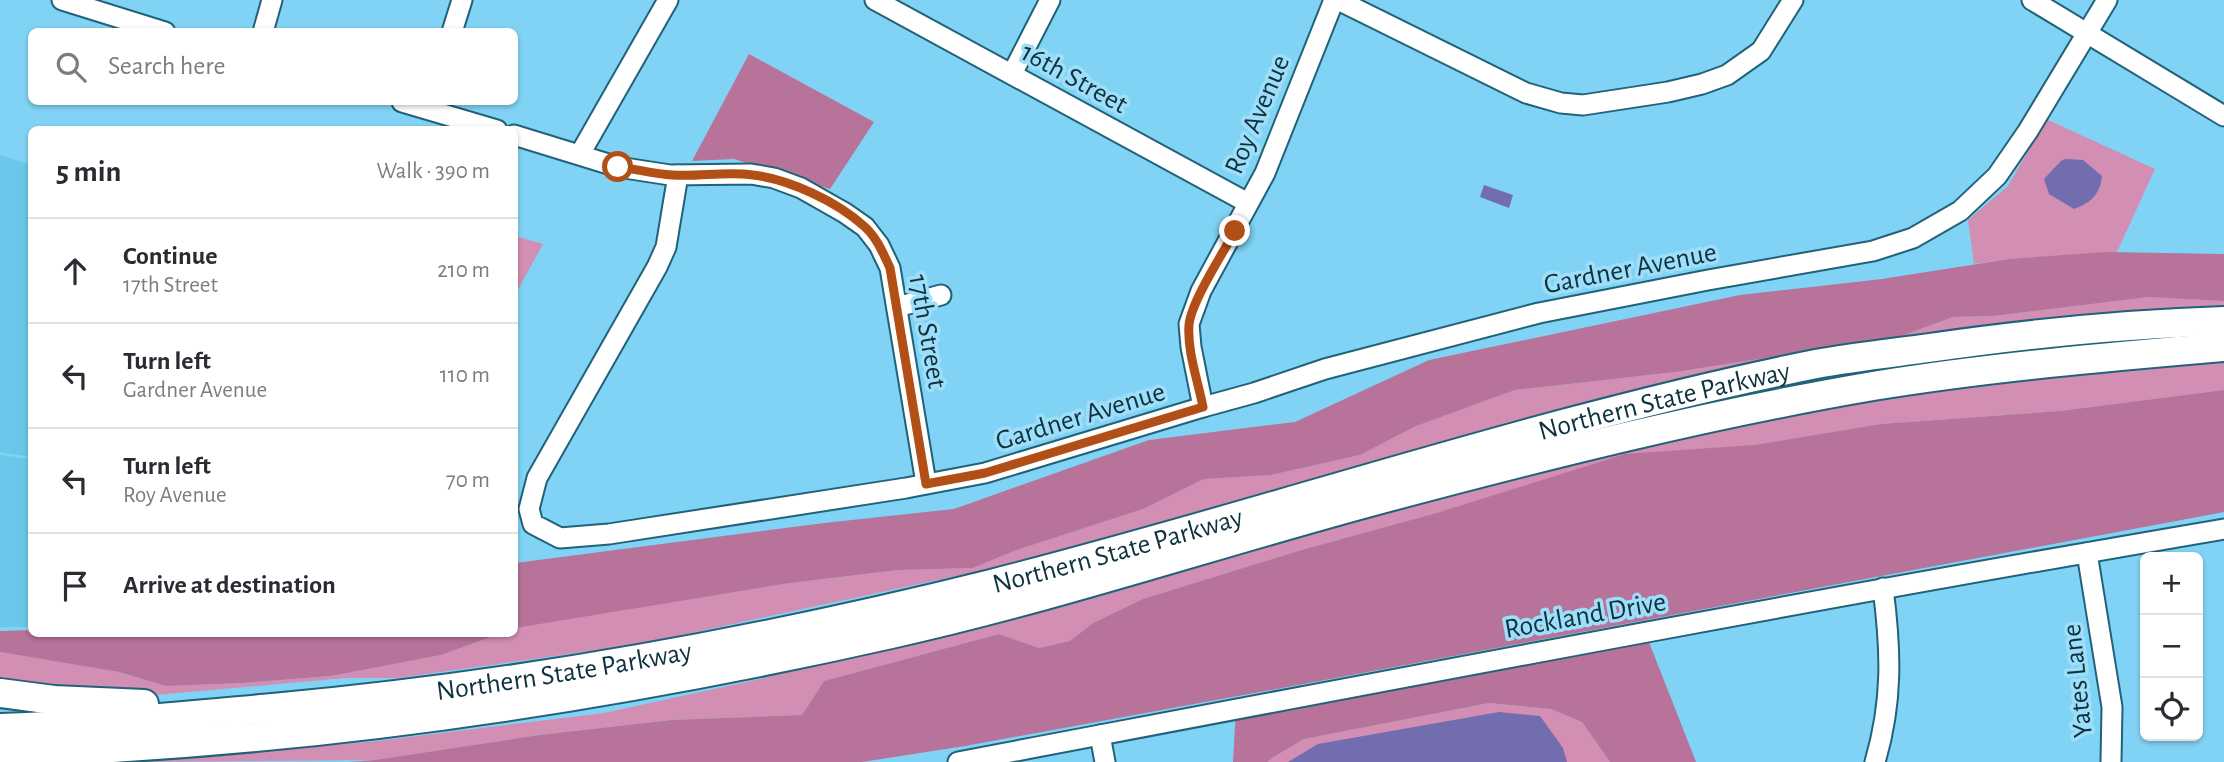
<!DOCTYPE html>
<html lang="en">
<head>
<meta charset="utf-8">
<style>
	body { margin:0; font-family:"Alegreya Sans",sans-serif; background:#f7f7f7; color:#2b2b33 }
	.controls { position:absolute; right:21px; bottom:21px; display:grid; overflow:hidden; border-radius:10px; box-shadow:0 2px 5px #0004 }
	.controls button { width:63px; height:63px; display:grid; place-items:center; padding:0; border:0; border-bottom:2px solid #e1e1e2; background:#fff; color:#2b2b33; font:35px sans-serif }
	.stop { position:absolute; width:21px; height:21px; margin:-16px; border:5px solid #b24f16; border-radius:50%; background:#fff }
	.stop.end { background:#b24f16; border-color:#fff; box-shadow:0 2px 7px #0008 }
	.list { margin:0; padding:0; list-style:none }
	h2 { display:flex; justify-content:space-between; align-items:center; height:91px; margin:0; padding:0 28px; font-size:30px }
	h2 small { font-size:23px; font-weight:400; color:#7c7c81 }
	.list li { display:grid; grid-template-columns:46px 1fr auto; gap:21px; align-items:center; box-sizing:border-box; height:105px; padding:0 28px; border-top:2px solid #e1e1e2 }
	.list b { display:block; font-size:26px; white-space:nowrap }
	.list p { margin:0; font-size:23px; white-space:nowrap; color:#7c7c81 }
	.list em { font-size:23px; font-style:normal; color:#7c7c81 }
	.icon { flex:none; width:38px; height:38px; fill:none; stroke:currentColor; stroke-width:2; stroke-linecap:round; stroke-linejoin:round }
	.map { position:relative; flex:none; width:2224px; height:762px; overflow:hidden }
	.search { position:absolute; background:#fff; box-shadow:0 2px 5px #0004; left:28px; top:28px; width:490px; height:77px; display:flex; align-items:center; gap:18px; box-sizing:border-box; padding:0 24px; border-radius:10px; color:#7c7c81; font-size:26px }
	.panel { position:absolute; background:#fff; box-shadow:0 2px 5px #0004; left:28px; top:126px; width:490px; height:511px; border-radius:10px }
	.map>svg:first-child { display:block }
	.built { fill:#6ac7ea }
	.green { fill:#d38eb4 }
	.forest { fill:#b77399 }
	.water { fill:#716dae }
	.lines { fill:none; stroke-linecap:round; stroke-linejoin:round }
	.minor-casing { stroke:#216279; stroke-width:23 }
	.highway-casing { stroke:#216279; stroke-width:32 }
	.minor { stroke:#fff; stroke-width:19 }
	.highway { stroke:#fff; stroke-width:28 }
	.route { stroke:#b24f16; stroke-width:9 }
	.labels { text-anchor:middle; stroke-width:7; stroke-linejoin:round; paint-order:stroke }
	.street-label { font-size:28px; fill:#0e323f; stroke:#9edef9 }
</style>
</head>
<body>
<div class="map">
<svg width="2224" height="762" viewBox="0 0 2224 762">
	<rect width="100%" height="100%" fill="#80d3f4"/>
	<g class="built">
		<path d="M0 155 31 165V457L0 452Z"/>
		<path d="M0 455 31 459V627H0Z"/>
	</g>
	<g class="green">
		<path d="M2046 119 2155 169 2117 252 2009 259 1974 264 1968 220 2008 186Z"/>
		<path d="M515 236 543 244 515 295 514 236Z"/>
		<path d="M2149 297 2224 301V313L1512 425 1129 532 975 572 640 644 398 678H345L155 695 66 693 0 684V652L119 672 166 686 242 683 331 676 441 655 499 634H514L515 628 520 626 790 583 898 570 973 568 1014 551 1143 509 1204 479 1271 475 1360 455 1416 426 1515 390 1675 372 1896 338 1953 317 1993 316Z"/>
		<path d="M2224 359V390L2060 411 1881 424 1754 445 1440 512 1298 551 1143 599 1093 623 1070 641 1039 648 999 634 824 681 802 715 672 720 539 735 375 760 135 762 369 742 604 713 760 679 1229 557 1519 472 1928 386Z"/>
		<path d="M1489 703 1551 709 1582 722 1610 762H1268L1272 758 1304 739Z"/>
	</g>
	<g class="forest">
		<path d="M749 54 874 122 830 189 734 159 692 161Z"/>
		<path d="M2106 252 2224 254V301L2149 297 1993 316 1953 317 1896 338 1675 372 1515 390 1416 426 1360 455 1271 475 1204 479 1143 509 1014 551 973 568 898 570 790 583 515 628V563L824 523 954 509 1149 440 1295 422 1429 360 1740 295 1882 279 2009 259Z"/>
		<path d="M2224 390V512L1293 686 965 746 862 762H349L375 760 539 735 672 720 802 715 824 681 999 634 1039 648 1070 641 1093 623 1143 599 1298 551 1440 512 1625 454 1754 445 1881 424 2060 411Z"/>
		<path d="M31 630 32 634H499L441 655 331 676 242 683 166 686 119 672 0 652V631Z"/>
		<path d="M1645 632 1696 762H1610L1582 722 1551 709 1489 703 1304 739 1272 758 1268 762H1233L1236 709Z"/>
	</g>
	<g class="water">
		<path d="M2065 159 2083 160 2102 176C2100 194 2091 203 2074 209L2049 194 2044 179 2061 161Z"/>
		<path d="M1484 185 1513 195 1509 208 1480 197Z"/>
		<path d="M1499 712 1540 716 1563 748 1567 762H1288L1318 744Z"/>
	</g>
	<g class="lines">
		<g class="minor-casing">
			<g id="minor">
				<path d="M62 0 165 32"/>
				<path d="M875 0 1248 203"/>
				<path d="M1338 0 1526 93 1561 103 1583 105 1668 92 1702 84 1727 75 1761 51 1793 0"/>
				<path d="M2032 0 2224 116"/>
				<path d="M263 32 272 0"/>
				<path d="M452 32 462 0"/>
				<path d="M1012 74 1050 0"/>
				<path d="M402 102 497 130"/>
				<path d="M514 135 618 167 670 175 751 174 774 178 801 188 845 213 865 227 879 245 890 268 926 483"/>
				<path d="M580 154 668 0"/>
				<path d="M678 175 666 247 657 267 537 478 529 509 533 524 560 538 609 534 906 488 985 473 1203 407 1254 393 1325 369 1539 313 1708 280 1873 251 1913 238 1960 211 1997 176 2028 131 2107 0"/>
				<path d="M897 307 941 295"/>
				<path d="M1203 407 1191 347 1189 324 1201 291 1265 173 1334 0"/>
				<path d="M2087 553 2112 707 2111 762"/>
				<path d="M1100 735 1105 762"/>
				<path d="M958 762C1380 682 1801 601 2224 529"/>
				<path d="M1875 762C1893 701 1891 650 1883 588"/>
			</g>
		</g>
		<g class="highway-casing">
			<g id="highway">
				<path d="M0 693 54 700 144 704"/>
				<path id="s1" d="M0 728C91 725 182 716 273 708 515 686 754 643 991 584 1267 514 1537 420 1816 364 1853 357 1892 353 1929 348 2027 334 2125 324 2224 321"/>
				<path d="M0 753C300 744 599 700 891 634 1057 597 1220 542 1385 498 1546 455 1709 414 1873 386 1990 367 2107 357 2224 347"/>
			</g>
		</g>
		<use href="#minor" class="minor"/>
		<use href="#highway" class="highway"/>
	</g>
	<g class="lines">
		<path class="route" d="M618 167C636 169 654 174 672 175 699 177 726 171 753 175 789 179 838 202 865 227 877 238 883 253 890 268L926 484 985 473 1203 407C1198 381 1187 351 1189 325 1191 302 1223 253 1235 231"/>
	</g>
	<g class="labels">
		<g class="street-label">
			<text transform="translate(1075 77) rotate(29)" y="10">16th Street</text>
			<text transform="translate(1256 114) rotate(-67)" y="10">Roy Avenue</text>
			<text transform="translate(1630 267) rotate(-11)" y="10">Gardner Avenue</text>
			<text transform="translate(929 331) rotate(80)" y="10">17th Street</text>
			<text dy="10" stroke="none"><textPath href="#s1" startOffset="1701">Northern State Parkway</textPath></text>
			<text transform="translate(1080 415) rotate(-17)" y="10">Gardner Avenue</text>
			<text dy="10" stroke="none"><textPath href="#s1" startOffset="1134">Northern State Parkway</textPath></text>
			<text transform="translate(1585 614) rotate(-10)" y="10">Rockland Drive</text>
			<text dy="10" stroke="none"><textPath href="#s1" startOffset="567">Northern State Parkway</textPath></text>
			<text transform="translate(2076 681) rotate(-96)" y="10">Yates Lane</text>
		</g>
	</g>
</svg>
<div class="controls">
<button>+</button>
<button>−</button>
<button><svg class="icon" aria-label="locate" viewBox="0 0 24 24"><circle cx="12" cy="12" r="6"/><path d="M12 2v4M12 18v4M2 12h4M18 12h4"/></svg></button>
</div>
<div class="stop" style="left:618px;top:167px"></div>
<div class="stop end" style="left:1235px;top:231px"></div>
<div class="search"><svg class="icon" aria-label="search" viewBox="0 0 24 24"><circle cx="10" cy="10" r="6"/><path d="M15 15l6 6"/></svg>Search here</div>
<section class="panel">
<h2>5 min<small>Walk · 390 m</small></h2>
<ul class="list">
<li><svg class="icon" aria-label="ahead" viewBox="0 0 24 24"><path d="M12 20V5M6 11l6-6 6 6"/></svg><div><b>Continue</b><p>17th Street</p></div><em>210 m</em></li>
<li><svg class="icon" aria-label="left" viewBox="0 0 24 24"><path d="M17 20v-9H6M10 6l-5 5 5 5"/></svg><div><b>Turn left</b><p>Gardner Avenue</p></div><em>110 m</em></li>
<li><svg class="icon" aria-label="left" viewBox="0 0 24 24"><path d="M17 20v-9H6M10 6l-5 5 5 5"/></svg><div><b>Turn left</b><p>Roy Avenue</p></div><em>70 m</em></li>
<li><svg class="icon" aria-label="arrive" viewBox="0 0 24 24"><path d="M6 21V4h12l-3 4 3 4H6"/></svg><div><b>Arrive at destination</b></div></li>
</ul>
</section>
</div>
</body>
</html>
